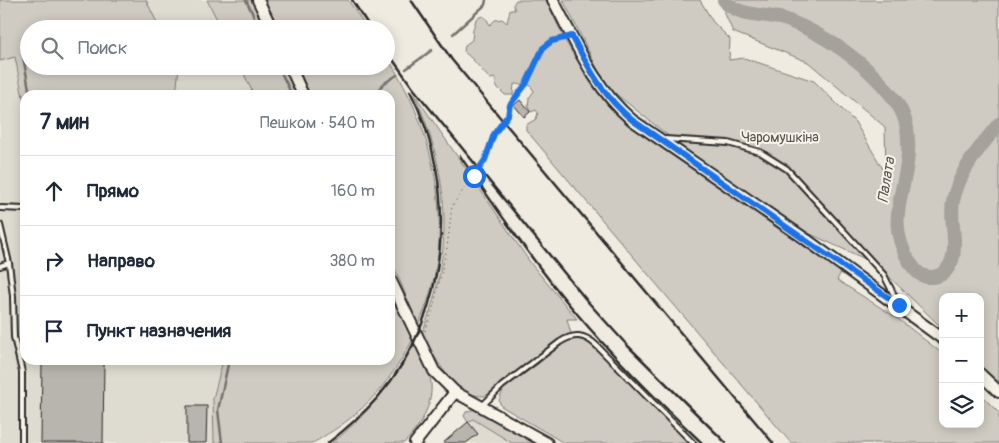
<!DOCTYPE html>
<html lang="ru">
<head>
<meta charset="utf-8">
<style>
	body { margin:0; font-family:Pangolin,sans-serif; background:#f2f2f3; color:#1f2937 }
	.controls { position:absolute; right:15px; bottom:15px; display:grid; overflow:hidden; border-radius:10px; box-shadow:0 2px 12px #0003 }
	.controls button { width:45px; height:45px; display:grid; place-items:center; padding:0; border:0; border-bottom:1px solid #e0e1e3; background:#fff; color:#1f2937; font:25px sans-serif }
	.stop { position:absolute; width:15px; height:15px; margin:-11px; border:4px solid #1a73e8; border-radius:50%; background:#fff }
	.stop.end { background:#1a73e8; border-color:#fff; box-shadow:0 1px 5px #0008 }
	.list { margin:0; padding:0; list-style:none }
	h2 { display:flex; justify-content:space-between; align-items:center; height:65px; margin:0; padding:0 20px; font-size:21px }
	h2 small { font-size:16px; font-weight:400; color:#747a83 }
	.list li { display:grid; grid-template-columns:32px 1fr auto; gap:15px; align-items:center; box-sizing:border-box; height:70px; padding:0 20px; border-top:1px solid #e0e1e3 }
	.list b { display:block; font-size:19px; white-space:nowrap }
	.list em { font-size:16px; font-style:normal; color:#747a83 }
	.icon { flex:none; width:28px; height:28px; fill:none; stroke:currentColor; stroke-width:2; stroke-linecap:round; stroke-linejoin:round }
	.map { position:relative; flex:none; width:999px; height:443px; overflow:hidden }
	.search { position:absolute; background:#fff; box-shadow:0 2px 12px #0003; left:20px; top:20px; width:375px; height:55px; display:flex; align-items:center; gap:12px; box-sizing:border-box; padding:0 18px; border-radius:28px; color:#747a83; font-size:19px }
	.panel { position:absolute; background:#fff; box-shadow:0 2px 12px #0003; left:20px; top:90px; width:375px; height:275px; border-radius:15px }
	.map>svg:first-child { display:block }
	.built { fill:#dedbd1 }
	.green { fill:#cfcbc2; stroke:#7d7b76 }
	.lines { fill:none; stroke-linecap:round; stroke-linejoin:round }
	.stream { stroke:#74726e; stroke-width:2.5 }
	.river { stroke:#a4a29a; stroke-width:14 }
	.building { fill:#b8b5ae; stroke:#2b2b2b }
	.lane-casing { stroke:#2b2b2b; stroke-width:8 }
	.secondary-casing { stroke:#2b2b2b; stroke-width:14 }
	.path { stroke:#2b2b2b; stroke-width:1; stroke-dasharray:1 4; stroke-linecap:butt }
	.lane { stroke:#f7f3e8; stroke-width:4 }
	.secondary { stroke:#f7f3e8; stroke-width:10 }
	.rail { stroke:#2b2b2b; stroke-width:2.5 }
	.route { stroke:#1a73e8; stroke-width:6 }
	.labels { text-anchor:middle; stroke-width:4; stroke-linejoin:round; paint-order:stroke }
	.park-label { font-size:14px; fill:#545351; stroke:#f7f3e8 }
	.water-label { font-size:15px; font-style:italic; fill:#555552; stroke:#f7f3e8 }
</style>
</head>
<body>
<div class="map">
<svg width="999" height="443" viewBox="0 0 999 443">
	<rect width="100%" height="100%" fill="#efebe0"/>
	<filter id="ink" filterUnits="userSpaceOnUse"><feTurbulence type="fractalNoise" baseFrequency=".02" numOctaves="2"/><feDisplacementMap in="SourceGraphic" scale="10" xChannelSelector="R" yChannelSelector="G"/><feConvolveMatrix kernelMatrix="1 2 1 2 8 2 1 2 1" color-interpolation-filters="sRGB"/></filter>
	<g filter="url(#ink)">
		<g class="built">
			<path d="M146 0H207L222 29H160Z"/>
			<path d="M14 56 25 108V360H223L213 399 214 443H0V61Z"/>
			<path d="M179 66H240L254 95H176Z"/>
			<path d="M473 419 512 443H443Z"/>
		</g>
		<g class="green">
			<path d="M0 0H146L160 29H29V66H179L176 95H25V108L15 57 0 61Z"/>
			<path d="M207 0H252L266 29H222Z"/>
			<path d="M265 0H348L368 29H279Z"/>
			<path d="M516 0H546L567 44 591 83 610 108 648 139 841 272 837 280 897 318 939 351 943 355V424H980V394L999 413V443H791L526 130V125L536 119 538 113 536 110 531 112 528 107 529 98 534 91 530 85 514 84 513 95H505L496 86 495 78 490 79C481 70 474 59 464 52L465 45 472 40 473 30 476 19 482 16 486 18 490 25 495 20 502 19 507 23 510 10H515L513 5Z"/>
			<path d="M563 0H700L713 22 730 39 729 60 744 58 814 81 855 122 886 174 885 127 808 62 733 32 719 0H999V382L980 365V297H943V329L876 264 806 232 690 153 606 86Z"/>
			<path d="M386 56C437 131 459 240 418 325L390 257V95H310L297 66H386Z"/>
			<path d="M240 66H284L298 95H254Z"/>
			<path d="M413 92 532 265 577 319H567L571 334 559 341 485 396C454 398 433 355 422 333 455 251 450 171 413 92Z"/>
			<path d="M390 291 413 339C392 378 369 408 331 432 325 435 317 442 311 443 281 443 245 443 214 443L213 399 223 360H390Z"/>
			<path d="M579 337 588 340 595 347 690 443H564L501 406 499 400 504 388 538 364 561 344 569 339Z"/>
			<path d="M414 345H416C420 354 426 364 429 373 437 399 422 425 404 443H332C367 415 392 384 414 345Z"/>
			<path d="M474 409 478 410 537 443H512L473 419 468 422 464 416 466 412Z"/>
		</g>
		<g class="lines">
			<g class="stream">
				<path d="M246 0 260 29"/>
				<path d="M453 34 485 5 486 0"/>
				<path d="M22 50 30 95"/>
				<path d="M278 66 292 95"/>
				<path d="M406 69 432 50"/>
				<path d="M374 95 383 84 397 75"/>
				<path d="M222 443 218 410 229 360"/>
			</g>
			<path class="river" d="M724 0C737 18 768 13 787 20 826 35 865 62 891 95 901 107 908 123 908 140 911 186 881 219 911 264 916 272 923 278 932 277 948 276 954 260 954 247 955 232 950 216 953 201 959 171 980 147 999 124"/>
		</g>
		<g class="building">
			<path d="M520 100 530 112 524 117 514 105Z"/>
			<path d="M42 360H104L103 443H41Z"/>
			<path d="M187 406H207L206 443H187Z"/>
			<path d="M468 422 478 434 466 443H443Z"/>
		</g>
		<g class="lines">
			<g class="lane-casing">
				<g id="lane">
					<path d="M665 139 728 143 760 152 787 169 884 275 898 303"/>
					<path d="M0 208 25 209"/>
					<path d="M0 225 9 263 13 296 14 337 22 372V443"/>
					<path d="M0 266 9 263"/>
					<path d="M482 406 502 386 560 342C574 333 584 334 596 345L693 443"/>
				</g>
			</g>
			<g class="secondary-casing">
				<g id="secondary">
					<path d="M258 0 272 29"/>
					<path d="M553 0C576 43 594 88 632 120L807 240 943 339"/>
					<path d="M290 66 303 95"/>
					<path d="M390 279 434 371 455 392 547 443"/>
					<path d="M980 374 999 392"/>
					<path d="M415 443 455 392"/>
				</g>
			</g>
			<path class="path" d="M425 331 433 309 447 248 452 206 485 159 494 134 508 115 509 105 526 84 543 48 552 41 563 38"/>
			<use href="#lane" class="lane"/>
			<use href="#secondary" class="secondary"/>
			<g class="rail">
				<path d="M352 0 371 29"/>
				<path d="M411 0 452 60 773 443"/>
				<path d="M386 50 413 88 588 302 626 344 726 443"/>
				<path d="M460 156C498 211 535 265 578 315 616 360 659 402 702 443"/>
				<path d="M328 443C346 429 363 414 378 397 451 313 459 187 410 91"/>
			</g>
		</g>
	</g>
	<g class="lines" filter="url(#ink)">
		<path class="route" d="M474 176 485 160 494 134 508 115 510 105 526 84 543 48 552 41 572 36C590 70 602 95 632 120L899 305"/>
	</g>
	<g class="labels">
		<g class="park-label">
			<text x="780" y="142">Чаромушкіна</text>
		</g>
		<g class="water-label">
			<text transform="translate(886 180) rotate(-81)" y="5">Палата</text>
		</g>
	</g>
</svg>
<div class="controls">
<button>+</button>
<button>−</button>
<button><svg class="icon" aria-label="layers" viewBox="0 0 24 24"><path d="M12 4l9 5-9 5-9-5zM3 14l9 5 9-5"/></svg></button>
</div>
<div class="stop" style="left:474px;top:176px"></div>
<div class="stop end" style="left:899px;top:305px"></div>
<div class="search"><svg class="icon" aria-label="search" viewBox="0 0 24 24"><circle cx="10" cy="10" r="6"/><path d="M15 15l6 6"/></svg>Поиск</div>
<section class="panel">
<h2>7 мин<small>Пешком · 540 m</small></h2>
<ul class="list">
<li><svg class="icon" aria-label="ahead" viewBox="0 0 24 24"><path d="M12 20V5M6 11l6-6 6 6"/></svg><div><b>Прямо</b></div><em>160 m</em></li>
<li><svg class="icon" aria-label="right" viewBox="0 0 24 24"><path d="M7 20v-9h11M14 6l5 5-5 5"/></svg><div><b>Направо</b></div><em>380 m</em></li>
<li><svg class="icon" aria-label="arrive" viewBox="0 0 24 24"><path d="M6 21V4h12l-3 4 3 4H6"/></svg><div><b>Пункт назначения</b></div></li>
</ul>
</section>
</div>
</body>
</html>
